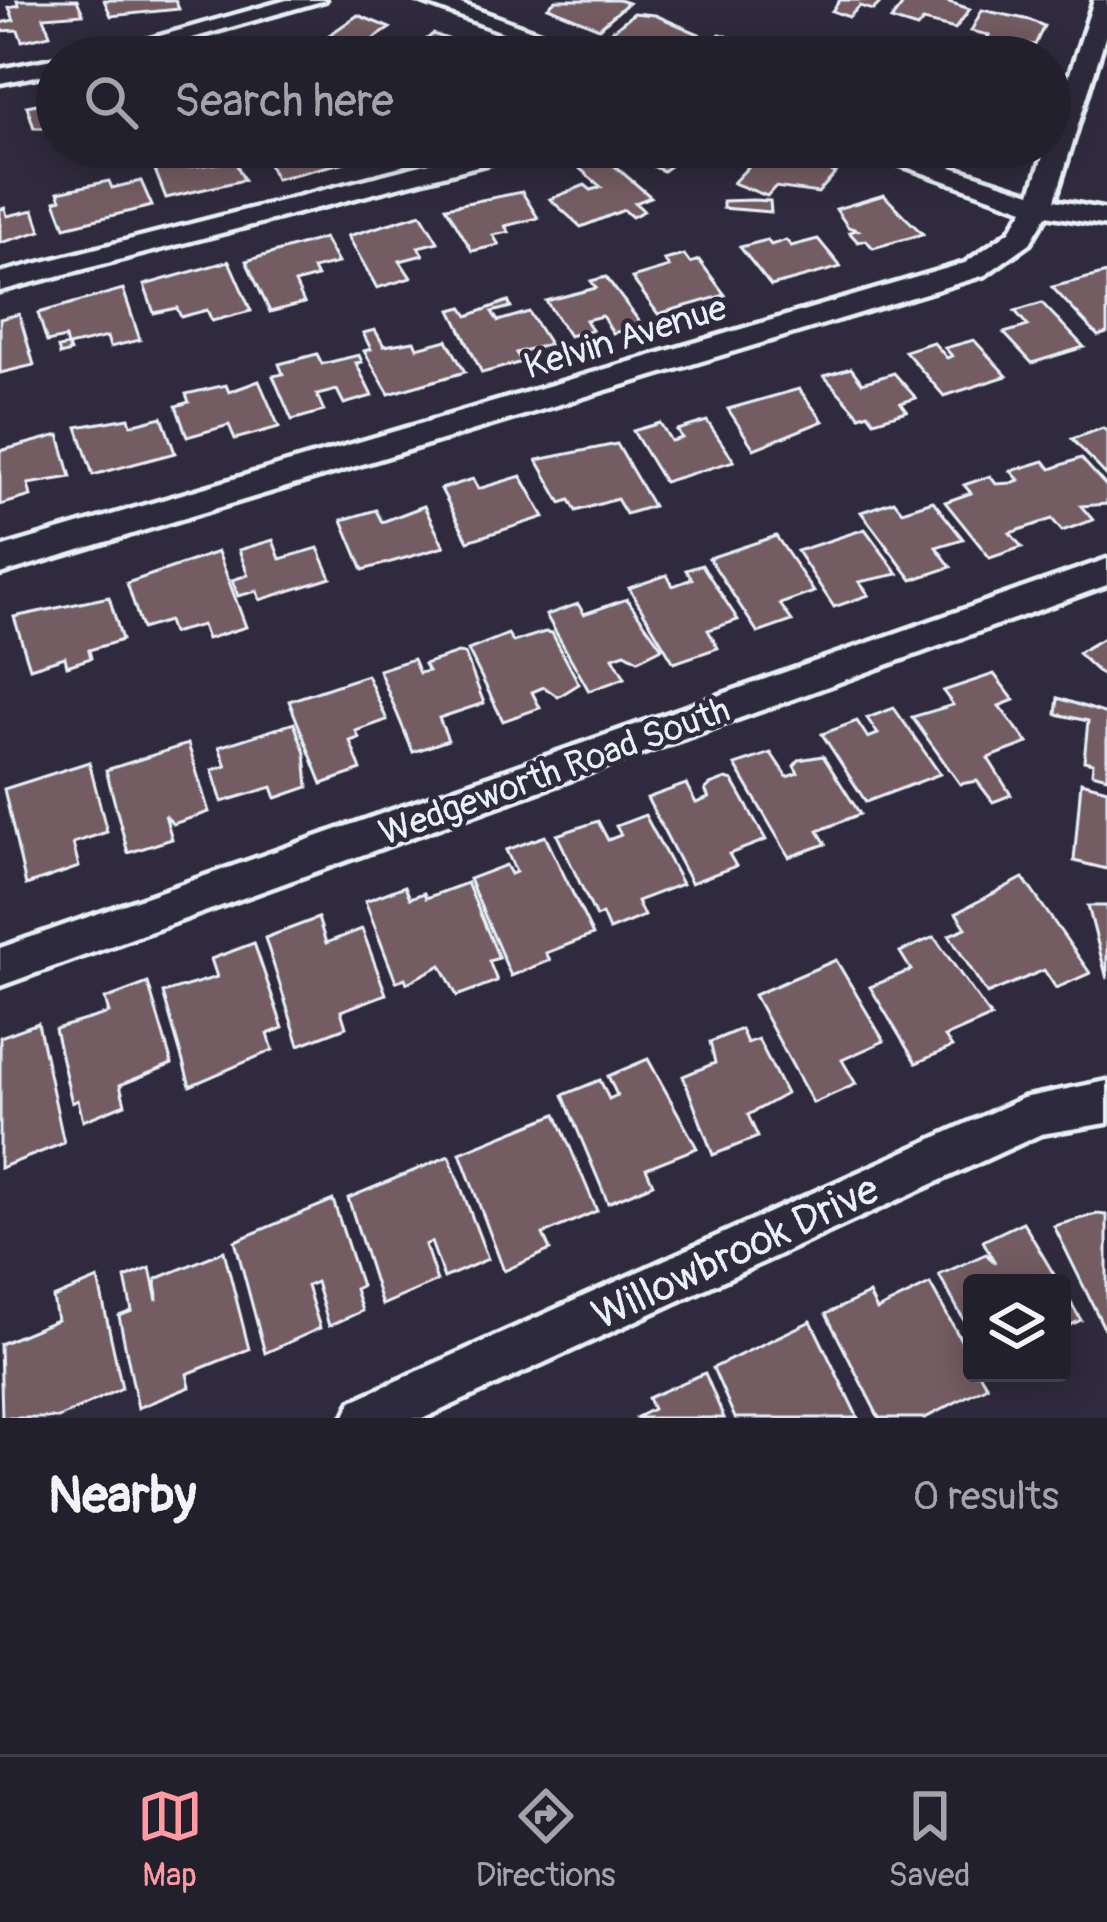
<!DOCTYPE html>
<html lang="en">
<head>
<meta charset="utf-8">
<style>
	body { margin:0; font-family:Pangolin,sans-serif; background:#2b2836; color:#f1f3f6 }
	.controls { position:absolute; right:36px; bottom:36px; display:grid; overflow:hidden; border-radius:12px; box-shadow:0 6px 30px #0003 }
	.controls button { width:108px; height:108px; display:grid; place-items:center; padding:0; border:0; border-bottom:3px solid #403e4a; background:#23202e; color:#f1f3f6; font:60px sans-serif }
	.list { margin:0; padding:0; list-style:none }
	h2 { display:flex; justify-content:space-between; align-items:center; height:156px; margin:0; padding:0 48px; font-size:51px }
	h2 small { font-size:39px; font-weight:400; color:#a3a3aa }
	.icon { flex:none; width:66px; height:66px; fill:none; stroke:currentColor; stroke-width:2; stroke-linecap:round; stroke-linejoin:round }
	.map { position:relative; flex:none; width:1107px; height:1418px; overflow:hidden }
	.search { position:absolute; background:#23202e; box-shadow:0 6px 30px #0003; left:36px; right:36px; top:36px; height:132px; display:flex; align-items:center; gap:30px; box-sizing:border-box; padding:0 42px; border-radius:66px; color:#a3a3aa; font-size:45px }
	.sheet { height:336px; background:#23202e }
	nav { display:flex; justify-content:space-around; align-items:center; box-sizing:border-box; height:168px; border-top:3px solid #403e4a; background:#23202e; font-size:33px; color:#a3a3aa }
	nav a { display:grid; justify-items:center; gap:6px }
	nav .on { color:#ff9aa2 }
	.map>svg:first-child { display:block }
	.building { fill:#735c62; stroke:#e8f1f8; stroke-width:3 }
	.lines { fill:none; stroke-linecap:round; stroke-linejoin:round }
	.minor-casing { stroke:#e8f1f8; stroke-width:9 }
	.minor { fill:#2f2a3d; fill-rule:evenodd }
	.labels { text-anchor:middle; stroke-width:9; stroke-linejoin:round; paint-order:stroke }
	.street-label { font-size:36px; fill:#e8f1f8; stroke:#2f2a3d }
	.near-street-label { font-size:42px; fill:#e8f1f8; stroke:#2f2a3d }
</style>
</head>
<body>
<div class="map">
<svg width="1107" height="1418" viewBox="0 0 1107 1418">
	<rect width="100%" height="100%" fill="#2f2a3d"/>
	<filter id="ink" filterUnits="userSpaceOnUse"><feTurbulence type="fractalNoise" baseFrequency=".00833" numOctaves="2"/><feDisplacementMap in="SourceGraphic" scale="24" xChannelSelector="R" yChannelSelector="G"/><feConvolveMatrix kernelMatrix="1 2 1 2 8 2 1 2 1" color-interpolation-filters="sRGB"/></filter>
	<g filter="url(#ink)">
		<g class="building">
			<path d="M17 0H77L83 14 44 17 50 35 22 41 18 30 0 31V23L14 20 9 7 19 5Z"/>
			<path d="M104 0H175L179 9 111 16Z"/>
			<path d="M556 0H619L628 3 599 28 548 7Z"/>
			<path d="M883 0 873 10 860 6 849 17 832 11 840 0Z"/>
			<path d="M906 0H943L970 9 955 29 923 21 917 28 891 20Z"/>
			<path d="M982 10 1030 20 1044 26 1035 45 987 39 989 35 971 31Z"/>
			<path d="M634 13 655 15 699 34 686 46 669 40 656 51 608 34Z"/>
			<path d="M358 15 390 28 366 44 376 49 352 57 319 42Z"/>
			<path d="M433 34 494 55 405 57Z"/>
			<path d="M720 34 781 54 695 56Z"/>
			<path d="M57 100V128H34L27 106Z"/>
			<path d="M260 147H347L354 160 276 179Z"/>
			<path d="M673 147 668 151 682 157 663 171 617 149Z"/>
			<path d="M766 148 836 173 818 193 775 187 767 196 733 183Z"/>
			<path d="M182 153 188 167 235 161 244 180 166 198 151 160Z"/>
			<path d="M603 156 651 197 635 203 644 211 632 217 624 210 581 227 550 199 585 185 591 190 601 187 578 167Z"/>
			<path d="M109 181 112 188 141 181 152 206 65 227 55 201 61 199 58 192Z"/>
			<path d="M522 192 538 218 505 226 509 232 493 235 499 245 472 251 446 207Z"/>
			<path d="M884 195 906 218 923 234 873 248 866 240 858 242 849 232 857 230 848 227 836 209Z"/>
			<path d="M753 200 770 201 771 212 723 208V201Z"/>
			<path d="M5 208 7 216 34 210 41 231 0 243V209Z"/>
			<path d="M421 214 438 242 418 247 423 255 400 261 411 278 377 288 348 236Z"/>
			<path d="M324 238 338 263 313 269 317 277 295 283 304 303 270 312 246 261Z"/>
			<path d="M818 239 841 267 771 286 740 247 767 240 771 245 786 240 791 246Z"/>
			<path d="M684 255 690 263 699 260 725 295 658 314 632 278 669 267 664 260Z"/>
			<path d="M229 261 251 311 212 321 207 310 181 317 177 308 154 313 144 285Z"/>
			<path d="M1107 273V333L1098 336 1052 287Z"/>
			<path d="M606 277 642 325 613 333 602 316 586 320 592 330 569 336 546 301 596 288 591 281Z"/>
			<path d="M123 289 140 340 110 347 107 337 68 346 70 352 60 355 58 348 67 346 65 338 47 342 38 313Z"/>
			<path d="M508 301 511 307 492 312 498 321 529 312 549 344 516 353 522 362 482 373 451 310 462 307 468 316Z"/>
			<path d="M1042 303 1084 347 1032 363 1004 333 1028 326 1015 311Z"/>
			<path d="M19 314 34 365 0 373V319Z"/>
			<path d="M375 330 384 346 414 341 417 348 447 340 465 372 389 394 364 351 371 349 363 333Z"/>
			<path d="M974 340 1007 376 944 396 905 351 933 342 947 358 952 356 945 348Z"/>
			<path d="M317 354 322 364 359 355 362 362 356 363 372 396 344 404 337 390 317 395 324 411 292 420 273 376 283 374 279 364Z"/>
			<path d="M851 368 862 383 894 373 916 398 901 403 907 411 874 421 868 413 860 416 824 376Z"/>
			<path d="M259 381 279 427 235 439 229 425 187 437 176 406 189 402 186 394 226 385 229 392Z"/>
			<path d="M799 389 823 421 754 449 728 409Z"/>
			<path d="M162 417 175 453 93 475 77 427 129 418 131 425Z"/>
			<path d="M707 421 734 461 664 482 633 431 660 423 671 441 682 438 677 430Z"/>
			<path d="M1103 428 1107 432V476L1072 439Z"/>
			<path d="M59 435 71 477 28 484 31 496 0 505V451Z"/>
			<path d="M617 444 653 506 626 514 617 499 576 511 570 500 561 503 537 460Z"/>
			<path d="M1081 458 1107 487V504L1081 506 1093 520 1062 531 1052 519 1010 533 1022 547 990 558 945 502 971 493 964 485 990 476 996 484 1011 483 1019 480 1011 471 1044 461 1051 469Z"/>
			<path d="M521 476 544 517 468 541 441 489 473 479 478 489Z"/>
			<path d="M894 501 902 511 933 501 963 539 936 547 951 567 912 580 861 512Z"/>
			<path d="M424 506 444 547 363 570 342 520 376 510 382 522Z"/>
			<path d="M865 529 898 574 859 582 869 595 834 607 797 551Z"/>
			<path d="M776 536 814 592 780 604 792 621 758 633 709 558Z"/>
			<path d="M273 540 280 559 318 548 331 578 260 600 257 591 238 596 232 580 248 575 239 550Z"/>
			<path d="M218 552 246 627 207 639 202 625 172 633 168 621 142 629 127 583Z"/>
			<path d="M702 565 738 620 708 630 718 648 674 663 629 588 667 575 673 586 692 579 686 570Z"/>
			<path d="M109 597 122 640 89 650 91 658 67 666 65 657 30 668 14 617Z"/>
			<path d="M627 599 662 648 638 660 625 653 613 657 625 678 589 691 546 615 578 604 584 614Z"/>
			<path d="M545 632 552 633 579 684 558 697 544 687 532 692 540 708 503 721 468 650 508 634 513 642Z"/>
			<path d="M1107 636V680L1078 653Z"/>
			<path d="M458 653 465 654 484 703 439 718 448 740 413 752 379 670 413 659 419 673 428 671 424 664Z"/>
			<path d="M994 674 1014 700 999 706 1028 743 988 758 1011 795 993 802 977 781 960 784 912 717 953 705 943 691Z"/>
			<path d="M367 675 387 720 356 731 359 738 350 741 361 770 322 784 289 701Z"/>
			<path d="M1058 698 1107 714V777L1092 773 1093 763 1084 761 1088 721 1056 714Z"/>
			<path d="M894 708 940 774 866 802 822 734 857 721 868 738 878 734 867 718Z"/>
			<path d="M294 723 305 753 308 787 276 798 272 787 222 802 212 770 226 766 219 747Z"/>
			<path d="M188 744 209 812 173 824 165 815 172 839 128 853 106 770Z"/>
			<path d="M771 753 787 777 798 773 794 766 799 760 823 756 860 814 818 831 826 844 789 857 735 765Z"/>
			<path d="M89 762 107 832 73 843 79 867 26 885 4 789Z"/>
			<path d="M726 779 733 781 766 840 729 854 736 866 691 883 647 798 686 784 696 803 709 798 705 790 710 785Z"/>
			<path d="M1081 782 1107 789V869L1074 861Z"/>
			<path d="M645 815 682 884 637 901 644 916 609 930 602 914 596 917 557 835 598 821 608 840 621 835 616 826Z"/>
			<path d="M545 836 593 935 546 953 550 960 511 976 469 879 506 865 511 874 516 872 506 850Z"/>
			<path d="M1023 878 1090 973 1056 988 1044 970 987 994 949 935 966 928 956 913Z"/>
			<path d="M467 883 499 958 489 961 497 981 457 996 441 965 407 983 405 978 396 982 365 901 405 886 410 898 424 893 426 898Z"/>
			<path d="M1088 906H1107V979Z"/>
			<path d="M318 918 326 943 362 929 386 994 341 1011 346 1027 299 1045 265 938Z"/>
			<path d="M934 937 991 1017 945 1037 952 1047 916 1063 870 987 911 970 900 952Z"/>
			<path d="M254 943 283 1028 268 1034 273 1050 190 1086 163 993 217 977 211 959Z"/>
			<path d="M836 960 884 1041 842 1060 856 1084 813 1103 754 995Z"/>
			<path d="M148 983 172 1064 120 1085 125 1104 83 1121 78 1100 72 1103 55 1029 109 1013 105 999Z"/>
			<path d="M38 1023 64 1143 0 1168V1037Z"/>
			<path d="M741 1029 747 1043 758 1039 786 1094 748 1115 758 1137 713 1155 683 1076 715 1063 710 1042Z"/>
			<path d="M648 1059 697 1148 646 1168 653 1184 608 1203 563 1095 600 1080 609 1099 617 1095 608 1076Z"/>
			<path d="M556 1114 597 1211 543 1234 550 1250 504 1271 460 1153Z"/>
			<path d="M449 1156 488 1259 444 1278 431 1242 425 1245 437 1281 382 1305 348 1198Z"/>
			<path d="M333 1200 361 1286 355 1289 362 1311 329 1326 316 1282 307 1286 320 1328 265 1353 235 1241Z"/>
			<path d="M1097 1214 1107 1215V1334L1054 1226Z"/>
			<path d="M1023 1222 1059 1283H972V1335L939 1275 986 1254 995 1263 983 1241Z"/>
			<path d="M224 1251 249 1349 187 1374 190 1387 138 1408 119 1316 132 1311 125 1278 150 1268 157 1301 156 1279Z"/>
			<path d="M98 1279 122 1388 58 1418H2L0 1344 57 1320 53 1298Z"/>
			<path d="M930 1284 972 1360V1373H979L987 1386 925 1418H879L826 1314 869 1294 877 1310Z"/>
			<path d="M1062 1288 1081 1320 1062 1329Z"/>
			<path d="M811 1321 858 1418H735L713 1368Z"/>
			<path d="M705 1373 724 1418H635L653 1409 648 1398Z"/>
		</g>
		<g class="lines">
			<g class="minor-casing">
				<g id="minor">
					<path d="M287 0H325L126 57H86Z"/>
					<path d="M417 0H450L605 57H570Z"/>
					<path d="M1094 0H1107V31L1055 200 1107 210V226L1047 215 1030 243 985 275 0 574V548L965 263 1010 231 1024 209 851 147H890L1031 193Z"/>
					<path d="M57 58V72L0 83V69Z"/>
					<path d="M492 147H535L531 152 0 291V273Z"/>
					<path d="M1107 559V585L0 986V948Z"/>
					<path d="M1107 1081V1123L1041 1134 424 1418H344L352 1401 1023 1098Z"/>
				</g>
			</g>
			<use href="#minor" class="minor"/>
		</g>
	</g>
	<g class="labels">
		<g class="street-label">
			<text transform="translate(625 336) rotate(-17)" y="13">Kelvin Avenue</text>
			<text transform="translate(554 770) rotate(-20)" y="13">Wedgeworth Road South</text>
		</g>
		<g class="near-street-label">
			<text transform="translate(735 1251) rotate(-25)" y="15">Willowbrook Drive</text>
		</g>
	</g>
</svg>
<div class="controls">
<button><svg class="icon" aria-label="layers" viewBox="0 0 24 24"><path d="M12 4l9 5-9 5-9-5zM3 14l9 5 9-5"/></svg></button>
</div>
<div class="search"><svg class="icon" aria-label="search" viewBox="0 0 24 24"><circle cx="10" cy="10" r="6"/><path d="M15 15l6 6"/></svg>Search here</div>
</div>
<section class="sheet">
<h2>Nearby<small>0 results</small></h2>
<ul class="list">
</ul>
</section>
<nav>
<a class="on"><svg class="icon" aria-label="map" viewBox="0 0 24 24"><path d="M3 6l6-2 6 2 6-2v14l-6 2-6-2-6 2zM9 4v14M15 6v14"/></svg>Map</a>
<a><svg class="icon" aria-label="directions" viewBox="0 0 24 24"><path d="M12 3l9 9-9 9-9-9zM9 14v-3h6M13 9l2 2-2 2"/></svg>Directions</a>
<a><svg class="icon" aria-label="saved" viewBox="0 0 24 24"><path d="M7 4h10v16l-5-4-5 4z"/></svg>Saved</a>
</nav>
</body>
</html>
